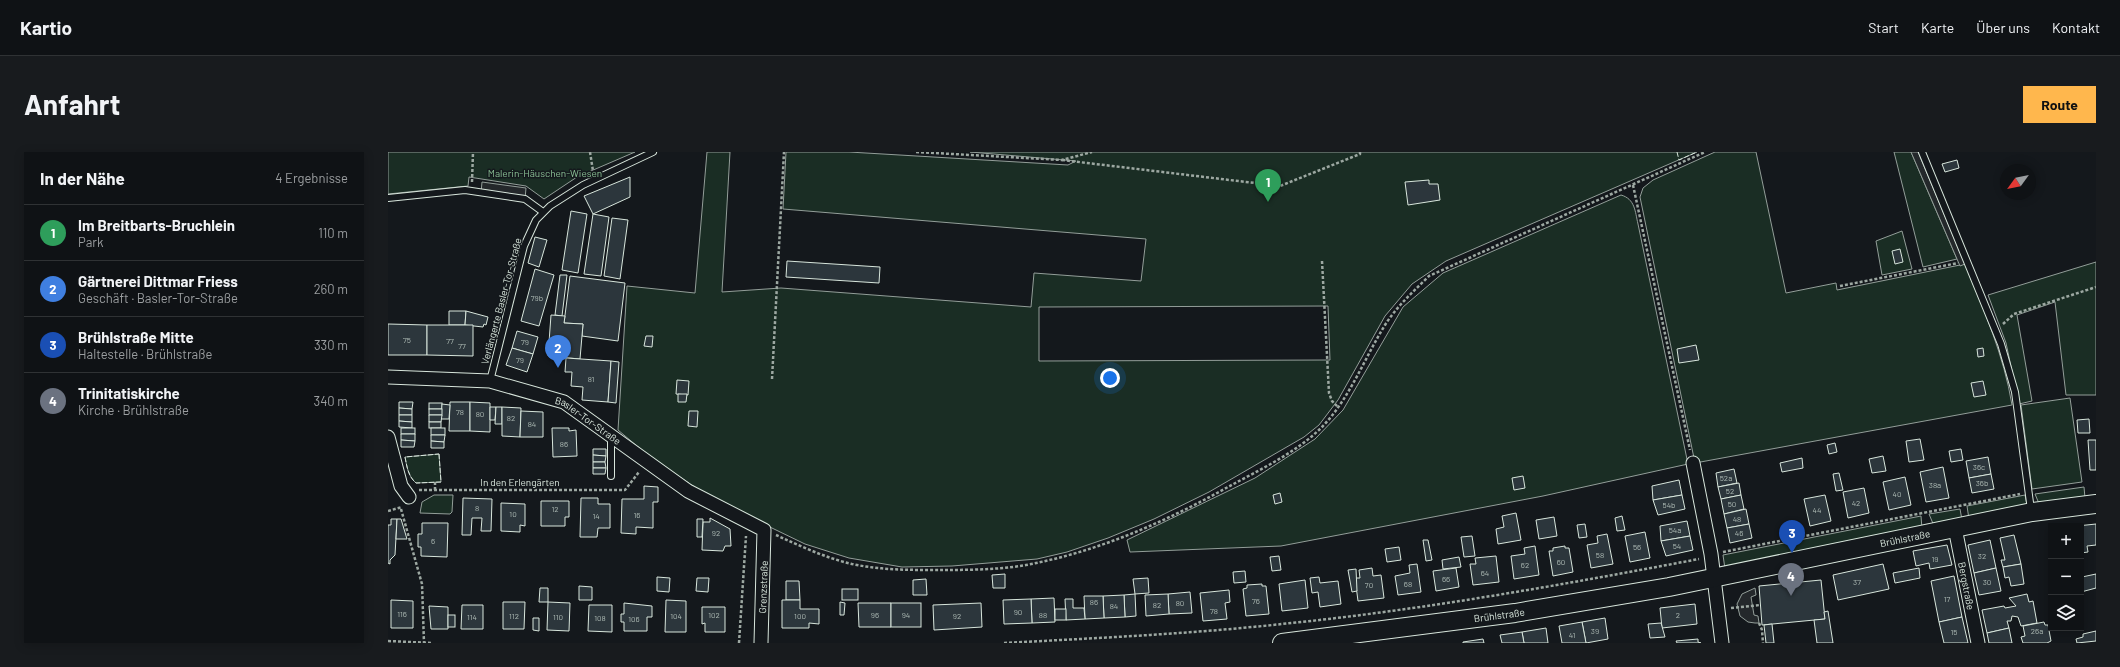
<!DOCTYPE html>
<html lang="de">
<head>
<meta charset="utf-8">
<style>
	body { margin:0; font-family:Barlow,sans-serif; background:#181b1e; color:#f1f3f6 }
	.controls { position:absolute; right:12px; bottom:12px; display:grid; overflow:hidden; border-radius:0px; box-shadow:0 2px 10px #0003 }
	.controls button { width:36px; height:36px; display:grid; place-items:center; padding:0; border:0; border-bottom:1px solid #2f3234; background:#0f1215; color:#f1f3f6; font:20px sans-serif }
	.compass { position:absolute; left:1612px; top:12px; width:36px; height:36px; border-radius:50%; background:#0f1215; box-shadow:0 2px 10px #0003; rotate:237deg }
	.you { position:absolute; left:722px; top:226px; width:14px; height:14px; margin:-10px; border:3px solid #fff; border-radius:50%; background:#1a73e8; box-shadow:0 0 0 6px #1a73e833 }
	.badge { display:grid; place-items:center; width:26px; height:26px; border-radius:50%; background:#ffb74d; color:#fff; font-size:13px; font-weight:700 }
	.pin { position:absolute; translate:-50% -33px; filter:drop-shadow(0 1px 2px #0008) }
	.pin::after { content:''; position:absolute; top:21px; width:14px; height:12px; background:inherit; clip-path:polygon(0 0,100% 0,50% 100%) }
	.list { margin:0; padding:0; list-style:none }
	h2 { display:flex; justify-content:space-between; align-items:center; height:52px; margin:0; padding:0 16px; font-size:17px }
	h2 small { font-size:13px; font-weight:400; color:#9b9ea0 }
	.list li { display:grid; grid-template-columns:26px 1fr auto; gap:12px; align-items:center; box-sizing:border-box; height:56px; padding:0 16px; border-top:1px solid #2f3234 }
	.list b { display:block; font-size:15px; white-space:nowrap }
	.list p { margin:0; font-size:13px; white-space:nowrap; color:#9b9ea0 }
	.list em { font-size:13px; font-style:normal; color:#9b9ea0 }
	.icon { flex:none; width:22px; height:22px; fill:none; stroke:currentColor; stroke-width:2; stroke-linecap:round; stroke-linejoin:round }
	.map { position:relative; flex:none; width:1708px; height:491px; overflow:hidden; border-radius:0px }
	header { display:flex; align-items:center; gap:24px; box-sizing:border-box; height:56px; padding:0 20px; background:#0f1215; border-bottom:1px solid #2f3234 }
	header strong { font-size:19px }
	nav { display:flex; gap:22px; margin-inline-start:auto; font-size:14px }
	.intro { display:flex; align-items:center; justify-content:space-between; box-sizing:border-box; height:96px; padding:0 24px }
	h1 { margin:0; font-size:28px }
	.button { padding:10px 18px; border-radius:0px; background:#ffb74d; color:#111; font-size:14px; font-weight:700 }
	main { display:flex; gap:24px; padding:0 24px }
	aside { flex:1; background:#0f1215; border-radius:0px; box-shadow:0 2px 10px #0003 }
	.map>svg:first-child { display:block }
	.green { fill:#1a2d24; stroke:#939e99; fill-rule:evenodd }
	.parking { fill:#24282b; stroke:#939e99 }
	.building { fill:#2c363c; stroke:#d8e6dc }
	.lines { fill:none; stroke-linecap:round; stroke-linejoin:round }
	.lane-casing { stroke:#d8e6dc; stroke-width:8 }
	.street-casing { stroke:#d8e6dc; stroke-width:15 }
	.secondary-casing { stroke:#d8e6dc; stroke-width:20 }
	.path { stroke:#9da8a2; stroke-width:2.5; stroke-dasharray:3 2; stroke-linecap:butt }
	.lane { stroke:#14181c; stroke-width:6 }
	.street { stroke:#14181c; stroke-width:13 }
	.secondary { stroke:#14181c; stroke-width:18 }
	.fence { stroke:#d8e6dc; stroke-width:1; stroke-dasharray:5 2; stroke-linecap:butt }
	.labels { text-anchor:middle; stroke-width:3; stroke-linejoin:round; paint-order:stroke }
	.number-label { font-size:8px; fill:#adbab4 }
	.park-label { font-size:10px; fill:#8ac095; stroke:#14181c }
	.street-label { font-size:10px; fill:#d8e6dc; stroke:#14181c }
</style>
</head>
<body>
<header>
<strong>Kartio</strong>
<nav><a>Start</a><a>Karte</a><a>Über uns</a><a>Kontakt</a></nav>
</header>
<div class="intro"><h1>Anfahrt</h1><a class="button">Route</a></div>
<main>
<aside>
<h2>In der Nähe<small>4 Ergebnisse</small></h2>
<ul class="list">
<li><span class="badge" style="background:#2e9e5b">1</span><div><b>Im Breitbarts-Bruchlein</b><p>Park</p></div><em>110 m</em></li>
<li><span class="badge" style="background:#3f7fe0">2</span><div><b>Gärtnerei Dittmar Friess</b><p>Geschäft · Basler-Tor-Straße</p></div><em>260 m</em></li>
<li><span class="badge" style="background:#1a4fb4">3</span><div><b>Brühlstraße Mitte</b><p>Haltestelle · Brühlstraße</p></div><em>330 m</em></li>
<li><span class="badge" style="background:#6b7280">4</span><div><b>Trinitatiskirche</b><p>Kirche · Brühlstraße</p></div><em>340 m</em></li>
</ul>
</aside>
<div class="map">
<svg width="1708" height="491" viewBox="0 0 1708 491">
	<rect width="100%" height="100%" fill="#14181c"/>
	<g class="green">
		<path d="M0 0H247L189 25 156 47 138 34 81 25 80 34 0 42Z"/>
		<path d="M319 0H342L334 140 393 136 643 155 646 121 753 129 758 87 395 57 398 0H461L680 13 688 9 582 0H1309L1058 109 1024 132 997 164 950 248 931 273 916 285 821 340 766 367 720 386 679 400 649 407 564 414 514 415 461 406 417 392 326 348 262 305 230 278 239 134 307 141ZM940 154 942 208 651 209V155Z"/>
		<path d="M1327 0H1368L1398 141 1448 131 1449 138 1577 112C1596 158 1616 204 1624 253L1307 311 1252 45 1255 36 1265 28Z"/>
		<path d="M1506 0H1523L1569 107 1535 115Z"/>
		<path d="M1233 43C1247 47 1247 59 1250 72L1300 312 1155 344 893 394 742 400 739 388 867 326 927 287 955 258 1015 155 1055 121Z"/>
		<path d="M1514 79 1524 117 1494 123 1488 89Z"/>
		<path d="M1708 110V243H1678L1667 150 1629 163 1644 249 1631 252 1618 191 1600 143Z"/>
		<path d="M1682 246 1694 330 1644 337 1633 253Z"/>
		<path d="M51 302 53 330 28 331C20 324 19 315 17 305Z"/>
		<path d="M1696 335 1697 346 1652 354 1647 342Z"/>
		<path d="M46 343H65L64 360 62 362 32 361 34 350Z"/>
		<path d="M1637 343 1639 353 1581 367 1579 354Z"/>
		<path d="M1572 357 1574 368 1546 374 1541 362Z"/>
		<path d="M1533 364 1534 377 1337 417 1335 403Z"/>
	</g>
	<g class="parking">
		<path d="M1523 0H1530L1577 112 1572 114Z"/>
		<path d="M94 30 138 36 137 47 93 41Z"/>
		<path d="M1367 436 1368 443 1363 445 1366 463 1370 464 1371 471H1367L1360 470 1352 464 1349 452 1354 442Z"/>
	</g>
	<g class="building">
		<path d="M1569 8 1571 16 1557 20 1554 12Z"/>
		<path d="M242 25V45L205 62 196 44Z"/>
		<path d="M1041 28V32H1050L1052 48 1020 53 1017 30Z"/>
		<path d="M183 59 199 62 190 121 174 118Z"/>
		<path d="M205 62 221 65 213 124 196 122Z"/>
		<path d="M224 66 240 68 232 127 216 124Z"/>
		<path d="M147 85 159 88 151 115 140 111Z"/>
		<path d="M1512 97 1515 110 1507 112 1504 99Z"/>
		<path d="M399 109 492 115 491 131 398 125Z"/>
		<path d="M147 117 166 123 151 174 133 169Z"/>
		<path d="M172 123H179L174 164 167 163Z"/>
		<path d="M182 124 237 131 230 189 194 184 195 172 176 171Z"/>
		<path d="M61 159H78L77 173H61Z"/>
		<path d="M78 159 100 165 98 173 96 172 95 175 77 173Z"/>
		<path d="M163 163 177 164 176 171 195 172 192 207 160 204Z"/>
		<path d="M0 172 39 173V203H0Z"/>
		<path d="M39 173H85V204L39 203Z"/>
		<path d="M129 179 150 185 145 202 124 196Z"/>
		<path d="M258 184H265L264 195 256 194Z"/>
		<path d="M1308 193 1311 208 1291 211 1289 197Z"/>
		<path d="M124 196 145 202 139 220 118 213Z"/>
		<path d="M1595 196 1596 204 1590 205 1589 197Z"/>
		<path d="M178 206 223 209 220 250 194 248 195 235 183 234 184 220H177Z"/>
		<path d="M223 209 231 210 228 251 220 250Z"/>
		<path d="M289 228 301 229 300 243 288 242Z"/>
		<path d="M1595 229 1598 243 1586 245 1583 231Z"/>
		<path d="M290 242H299L298 250H290Z"/>
		<path d="M11 250H25L24 257 11 256Z"/>
		<path d="M62 250H82V279H61Z"/>
		<path d="M82 250 102 251V280L82 279Z"/>
		<rect x="41" y="251" width="13" height="6"/>
		<path d="M54 252 62 253 61 267H53Z"/>
		<path d="M102 255H108L107 268H102Z"/>
		<path d="M108 255H114V272H107Z"/>
		<path d="M114 255 133 256 132 285 114 284Z"/>
		<path d="M11 256 24 257V263H11Z"/>
		<rect x="41" y="257" width="13" height="6"/>
		<path d="M133 259 155 260V285H132Z"/>
		<path d="M301 259H310L309 275 300 274Z"/>
		<path d="M11 263H24V270L11 269Z"/>
		<path d="M41 263H54L53 270H41Z"/>
		<path d="M1701 267 1702 281H1690L1689 268Z"/>
		<path d="M11 269 24 270V276L11 275Z"/>
		<rect x="41" y="270" width="12" height="6"/>
		<rect x="13" y="276" width="14" height="6"/>
		<rect x="43" y="276" width="14" height="7"/>
		<path d="M164 276H181V279L188 278 189 304 165 305Z"/>
		<path d="M13 282H27V289L13 288Z"/>
		<path d="M43 283H57L56 290 43 289Z"/>
		<path d="M1532 287 1536 308 1521 310 1518 289Z"/>
		<path d="M13 288 27 289 26 295H13Z"/>
		<path d="M1700 288H1708V318H1702Z"/>
		<path d="M43 289 56 290V296H43Z"/>
		<path d="M1447 291 1449 300 1441 302 1439 293Z"/>
		<path d="M205 297H218V304L205 303Z"/>
		<path d="M1573 297 1575 308 1563 310 1561 299Z"/>
		<path d="M205 303 218 304 217 310H205Z"/>
		<path d="M1495 304 1498 319 1484 321 1481 307Z"/>
		<path d="M1600 305 1603 322 1581 326 1578 309Z"/>
		<path d="M1414 306 1415 316 1394 320 1392 311Z"/>
		<path d="M205 310H217L218 316H205Z"/>
		<path d="M1555 315 1561 346 1538 350 1532 320Z"/>
		<path d="M205 316H218L217 322H205Z"/>
		<path d="M1346 317 1349 331 1330 335 1328 321Z"/>
		<path d="M1451 321 1455 338 1448 339 1445 322Z"/>
		<path d="M1603 322 1606 337 1584 341 1581 326Z"/>
		<path d="M1135 324 1137 336 1126 338 1124 326Z"/>
		<path d="M1517 325 1523 353 1501 358 1495 330Z"/>
		<path d="M1291 328 1294 343 1265 348 1264 334Z"/>
		<path d="M1351 331 1353 343 1333 347 1330 335Z"/>
		<path d="M256 334 270 335V350H265V376L248 375V382L233 381 234 347H256Z"/>
		<path d="M1476 336 1481 361 1460 366 1455 340Z"/>
		<path d="M892 341 894 350 887 352 885 343Z"/>
		<path d="M1294 343 1297 357 1270 363 1265 348Z"/>
		<path d="M1353 343 1356 357 1336 362 1333 347Z"/>
		<path d="M1437 343 1443 369 1422 374 1416 347Z"/>
		<path d="M75 346 104 347 103 379H93L94 366H84L83 383H74Z"/>
		<path d="M193 346H210V352H222V376H210L209 385H192Z"/>
		<path d="M153 349H181V365H177V374H153Z"/>
		<path d="M113 351 137 352V374L132 373V380L113 379Z"/>
		<path d="M1358 357 1361 372 1339 376 1336 362Z"/>
		<path d="M1128 361 1133 388 1110 392 1108 377 1116 375 1114 364Z"/>
		<path d="M1234 364 1237 378 1229 379 1227 366Z"/>
		<path d="M1166 365 1169 384 1151 387 1148 368Z"/>
		<path d="M322 366 342 377 343 394H337L335 399 314 398 315 370H322Z"/>
		<path d="M3 367H9L7 403 2 408V412L0 411V373H3Z"/>
		<path d="M9 367H13L19 387H8Z"/>
		<path d="M309 367H315L314 385H309Z"/>
		<path d="M1299 369 1302 384 1273 389 1272 374Z"/>
		<path d="M34 371H60L59 405 33 404V395H30V382H34Z"/>
		<path d="M1197 372 1199 385 1191 386 1189 373Z"/>
		<path d="M1361 372 1364 386 1342 391 1339 376Z"/>
		<path d="M1708 372V393L1699 394 1700 400 1693 401V374H1689Z"/>
		<path d="M1257 380 1262 406 1242 410 1237 384Z"/>
		<path d="M1219 382 1225 412 1203 416 1199 393 1210 391 1209 384Z"/>
		<path d="M1626 383 1633 412 1615 415 1613 408H1617L1612 386Z"/>
		<path d="M1084 384 1087 404 1076 405 1073 385Z"/>
		<path d="M1302 384 1305 398 1278 404 1273 389Z"/>
		<path d="M1035 388H1040L1044 408 1038 409Z"/>
		<path d="M1602 388 1608 416 1586 421 1580 393Z"/>
		<path d="M1559 393 1564 413 1542 417 1541 411 1528 414 1525 399Z"/>
		<path d="M1147 394 1151 423 1126 427 1123 404 1137 402 1136 396Z"/>
		<path d="M1177 394V396H1181L1185 420 1165 424 1161 399H1165V396Z"/>
		<path d="M1011 395 1013 408 999 410 997 397Z"/>
		<path d="M891 404 893 418 884 419 882 405Z"/>
		<path d="M1108 404 1111 430 1085 433 1082 412H1088L1087 406Z"/>
		<path d="M1071 405 1073 415 1055 417 1054 408Z"/>
		<path d="M1029 412 1033 440 1010 443 1007 424 1022 421 1021 413Z"/>
		<path d="M1495 412 1501 437 1450 448 1445 423Z"/>
		<path d="M1633 412 1636 432 1623 434 1621 425 1617 426 1615 415Z"/>
		<path d="M984 416 985 424 993 423 996 446 970 449 967 426H972L971 418Z"/>
		<path d="M1068 416 1071 435 1048 439 1045 419Z"/>
		<path d="M1531 416 1532 426 1507 431 1505 421Z"/>
		<path d="M1608 416 1613 439 1591 443 1586 421Z"/>
		<path d="M968 417 969 439 964 440 960 418Z"/>
		<path d="M1693 418 1694 425 1708 422V436L1693 440Z"/>
		<path d="M857 419 858 430 846 431 845 420Z"/>
		<path d="M617 422V436H605L604 423Z"/>
		<path d="M1566 424 1574 465 1551 470 1543 429Z"/>
		<path d="M269 425 282 426 281 440 269 439Z"/>
		<path d="M931 425 932 431 950 429 953 452 932 455 930 440 924 441 922 426Z"/>
		<path d="M309 426H321L320 440 308 439Z"/>
		<path d="M760 426 761 441 747 442 745 427Z"/>
		<path d="M538 427 539 443H525V428Z"/>
		<path d="M917 428 920 456 894 459 891 432Z"/>
		<path d="M1433 428 1437 467 1374 473 1371 434Z"/>
		<path d="M398 429H411L412 448H398Z"/>
		<path d="M874 432V434H878L881 462 858 464 855 437 859 436V433Z"/>
		<path d="M191 434 204 435V448H191Z"/>
		<path d="M152 436H160V450H151Z"/>
		<rect x="454" y="437" width="16" height="11"/>
		<path d="M841 438 842 450 837 451 839 467 815 469 812 441Z"/>
		<path d="M802 440 804 461 781 462 780 442Z"/>
		<path d="M747 442 748 464 737 465 736 443Z"/>
		<path d="M780 442 781 462 758 464 757 443Z"/>
		<path d="M1639 442 1641 450 1645 449 1649 471 1633 474 1630 465 1624 464 1623 469H1619L1621 476 1599 481 1594 458 1616 454 1617 456 1628 454 1621 446Z"/>
		<path d="M736 443 737 465 716 466 715 444Z"/>
		<path d="M696 444H715L716 466 697 467Z"/>
		<path d="M666 446 667 470 644 471 643 447Z"/>
		<path d="M643 447 644 471 616 472 615 448Z"/>
		<path d="M677 447H685V456H696L697 467 678 468Z"/>
		<path d="M3 448 25 449V476H3Z"/>
		<path d="M278 448 298 449V480H277Z"/>
		<path d="M394 448H412V457H431V472L421 471V476H394Z"/>
		<path d="M115 450H137L136 477H115Z"/>
		<path d="M160 450 182 451 181 479 159 478Z"/>
		<path d="M452 450 457 451 456 463H452Z"/>
		<path d="M236 451 264 454V465H259V479H236V470H233V462H236Z"/>
		<path d="M470 451H503V475H471Z"/>
		<rect x="503" y="451" width="30" height="24"/>
		<path d="M593 451 594 475 546 478 545 453Z"/>
		<path d="M1307 452 1309 472 1274 476 1272 456Z"/>
		<path d="M74 453H95V477H73Z"/>
		<path d="M201 453H224V480L200 479Z"/>
		<path d="M41 454 60 455V477H43Z"/>
		<path d="M314 455H337V480H317V471L314 472Z"/>
		<rect x="667" y="457" width="11" height="11"/>
		<path d="M1440 459 1445 491H1429L1426 468 1437 467 1436 460Z"/>
		<rect x="60" y="463" width="7" height="12"/>
		<path d="M1574 465 1580 491H1556L1551 470Z"/>
		<path d="M145 466H151V479L145 478Z"/>
		<path d="M1217 466 1220 487 1198 491 1194 470Z"/>
		<path d="M1194 470 1198 491H1174L1171 474Z"/>
		<path d="M1656 470 1657 473H1660L1663 489 1659 491H1635L1633 485 1637 484 1635 474Z"/>
		<path d="M1273 471 1277 485 1262 486 1260 472Z"/>
		<path d="M1384 472 1386 491H1378L1376 473Z"/>
		<path d="M1158 476 1160 491H1136L1134 480Z"/>
		<path d="M1621 476 1624 491H1601L1599 481Z"/>
		<path d="M1708 479V489L1689 491 1688 487 1695 485V482Z"/>
		<path d="M1134 480 1136 491H1114L1112 483Z"/>
		<path d="M1095 487 1096 491H1075V490Z"/>
		<path d="M1310 487V490L1313 491H1289L1288 489Z"/>
	</g>
	<g class="lines">
		<g class="lane-casing">
			<g id="lane">
				<path d="M1534 0 1613 192 1627 240 1643 358"/>
				<path d="M0 46 77 38 137 47 155 60"/>
				<path d="M102 229 136 94 148 68 162 54 195 33 265 0"/>
				<path d="M223 284V324"/>
			</g>
		</g>
		<g class="street-casing">
			<g id="street">
				<path id="s1" d="M0 225 102 229 176 250 300 339 376 378 373 491"/>
				<path d="M0 285 13 334 21 345"/>
				<path d="M1305 311 1323 402 1334 491"/>
				<path id="s2" d="M1567 376 1590 491"/>
			</g>
		</g>
		<g class="secondary-casing">
			<g id="secondary">
				<path id="s3" d="M894 491 1127 461 1281 435 1644 360 1708 352"/>
			</g>
		</g>
		<g class="path">
			<path d="M202 0 205 19"/>
			<path d="M528 0 674 8 704 0"/>
			<path d="M674 8 892 34 972 2V0"/>
			<path d="M84 30 85 0"/>
			<path d="M1245 33 1302 298"/>
			<path d="M934 109 941 241 944 249 950 255"/>
			<path d="M1452 134 1570 111"/>
			<path d="M1615 172 1626 162 1708 135"/>
			<path d="M384 227 396 0"/>
			<path d="M31 338H237L251 320"/>
			<path d="M47 338V330"/>
			<path d="M13 357 34 432 36 491"/>
			<path d="M0 359 14 355"/>
			<path d="M388 383C412 394 438 406 464 412 492 418 520 418 549 418 578 418 609 418 638 413 709 400 777 370 840 335 871 318 908 301 934 275 962 246 976 207 997 173 1009 154 1025 140 1041 124L1317 0"/>
			<path d="M1335 400 1632 342"/>
			<path d="M1343 456 1372 453"/>
			<path d="M1371 471 1374 478 1375 491"/>
			<path d="M0 489 44 491"/>
			<path d="M351 491 358 384"/>
			<path d="M616 491C709 486 801 482 894 472 1034 458 1173 433 1311 407"/>
		</g>
		<use href="#lane" class="lane"/>
		<use href="#street" class="street"/>
		<use href="#secondary" class="secondary"/>
		<g class="fence">
			<path d="M1289 0 1291 8 1309 0"/>
			<path d="M51 302 53 330 28 331C20 324 19 315 17 305Z"/>
		</g>
	</g>
	<g class="labels">
		<g class="number-label">
			<text x="149" y="149">79b</text>
			<text x="19" y="191">75</text>
			<text x="62" y="192">77</text>
			<text x="137" y="193">79</text>
			<text x="74" y="197">77</text>
			<text x="132" y="211">79</text>
			<text x="203" y="230">81</text>
			<text x="72" y="263">78</text>
			<text x="92" y="265">80</text>
			<text x="123" y="269">82</text>
			<text x="144" y="275">84</text>
			<text x="176" y="295">86</text>
			<text x="1591" y="318">36c</text>
			<text x="1338" y="329">52a</text>
			<text x="1594" y="334">36b</text>
			<text x="1547" y="336">38a</text>
			<text x="1342" y="342">52</text>
			<text x="1509" y="345">40</text>
			<text x="1468" y="354">42</text>
			<text x="1344" y="355">50</text>
			<text x="1281" y="356">54b</text>
			<text x="89" y="359">8</text>
			<text x="167" y="360">12</text>
			<text x="1429" y="361">44</text>
			<text x="125" y="365">10</text>
			<text x="249" y="366">16</text>
			<text x="208" y="367">14</text>
			<text x="1349" y="370">48</text>
			<text x="1287" y="381">54a</text>
			<text x="328" y="384">92</text>
			<text x="1351" y="384">46</text>
			<text x="45" y="392">6</text>
			<text x="1289" y="397">54</text>
			<text x="1249" y="398">56</text>
			<text x="1212" y="406">58</text>
			<text x="1594" y="407">32</text>
			<text x="1547" y="410">19</text>
			<text x="1173" y="413">60</text>
			<text x="1137" y="416">62</text>
			<text x="1097" y="424">64</text>
			<text x="1058" y="430">66</text>
			<text x="1469" y="433">37</text>
			<text x="1599" y="433">30</text>
			<text x="1020" y="435">68</text>
			<text x="981" y="436">70</text>
			<text x="1559" y="450">17</text>
			<text x="868" y="452">76</text>
			<text x="706" y="453">86</text>
			<text x="792" y="454">80</text>
			<text x="769" y="456">82</text>
			<text x="726" y="457">84</text>
			<text x="826" y="462">78</text>
			<text x="630" y="463">90</text>
			<text x="14" y="465">116</text>
			<text x="326" y="466">102</text>
			<text x="487" y="466">96</text>
			<text x="518" y="466">94</text>
			<text x="655" y="466">88</text>
			<text x="1290" y="466">2</text>
			<text x="126" y="467">112</text>
			<text x="288" y="467">104</text>
			<text x="412" y="467">100</text>
			<text x="569" y="467">92</text>
			<text x="84" y="468">114</text>
			<text x="170" y="468">110</text>
			<text x="212" y="469">108</text>
			<text x="246" y="470">106</text>
			<text x="1207" y="482">39</text>
			<text x="1649" y="482">26a</text>
			<text x="1566" y="483">15</text>
			<text x="1184" y="486">41</text>
		</g>
		<g class="park-label">
			<text x="157" y="25">Malerin-Häuschen-Wiesen</text>
		</g>
		<g class="street-label">
			<text transform="translate(113 149) rotate(-75)" y="4">Verlängerte Basler-Tor-Straße</text>
			<text dy="4" stroke="none"><textPath href="#s1" startOffset="209">Basler-Tor-Straße</textPath></text>
			<text x="132" y="334">In den Erlengärten</text>
			<text dy="4" stroke="none"><textPath href="#s3" startOffset="632">Brühlstraße</textPath></text>
			<text dy="4" stroke="none"><textPath href="#s2" startOffset="59">Bergstraße</textPath></text>
			<text transform="translate(375 435) rotate(-88)" y="4">Grenzstraße</text>
			<text dy="4" stroke="none"><textPath href="#s3" startOffset="219">Brühlstraße</textPath></text>
		</g>
	</g>
</svg>
<div class="controls">
<button>+</button>
<button>−</button>
<button><svg class="icon" aria-label="layers" viewBox="0 0 24 24"><path d="M12 4l9 5-9 5-9-5zM3 14l9 5 9-5"/></svg></button>
</div>
<svg class="compass" viewBox="-18 -18 36 36"><path d="M0-13l5 13h-10z" fill="#e53935"/><path d="M0 13l5-13h-10z" fill="#9b9ea0"/></svg>
<div class="you"></div>
<div class="pin badge" style="left:880px;top:50px;background:#2e9e5b">1</div>
<div class="pin badge" style="left:170px;top:216px;background:#3f7fe0">2</div>
<div class="pin badge" style="left:1404px;top:401px;background:#1a4fb4">3</div>
<div class="pin badge" style="left:1403px;top:444px;background:#6b7280">4</div>
</div>
</main>
</body>
</html>
